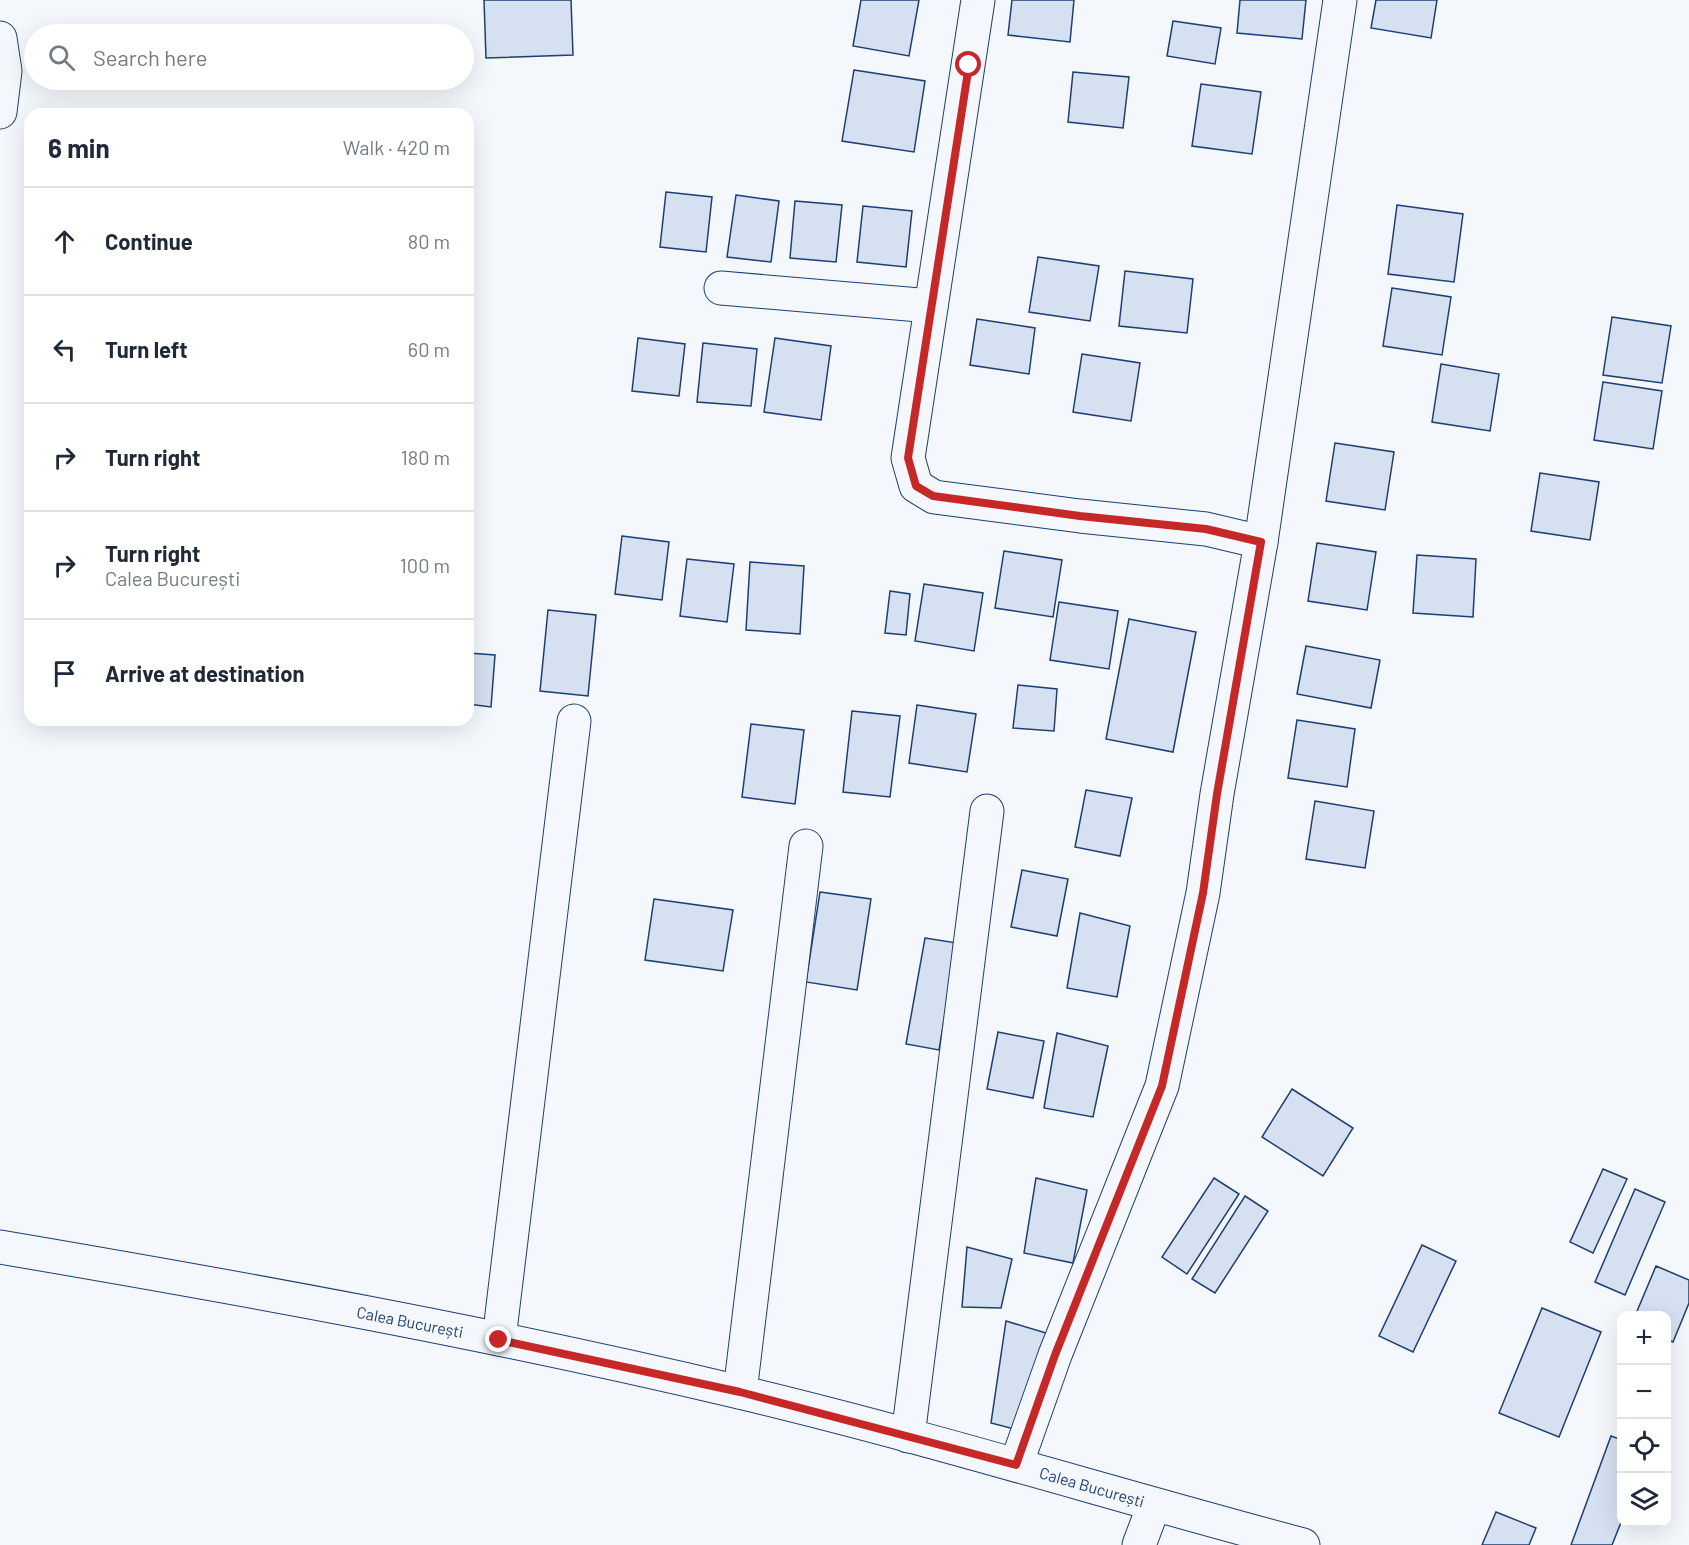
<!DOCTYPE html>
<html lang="en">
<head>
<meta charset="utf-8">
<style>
	body { margin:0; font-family:Barlow,sans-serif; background:#f6f6f7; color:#1f2937 }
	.controls { position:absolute; right:18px; bottom:18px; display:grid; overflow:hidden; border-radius:12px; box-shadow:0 6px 24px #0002 }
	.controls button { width:54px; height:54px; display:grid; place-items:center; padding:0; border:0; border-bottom:2px solid #e0e1e3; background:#fff; color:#1f2937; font:30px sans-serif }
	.stop { position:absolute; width:18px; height:18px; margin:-14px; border:4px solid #c62828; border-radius:50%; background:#fff }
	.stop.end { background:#c62828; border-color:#fff; box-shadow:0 2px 6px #0008 }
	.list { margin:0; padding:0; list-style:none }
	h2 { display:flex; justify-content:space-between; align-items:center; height:78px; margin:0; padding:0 24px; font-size:26px }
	h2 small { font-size:20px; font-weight:400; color:#747a83 }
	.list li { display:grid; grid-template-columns:39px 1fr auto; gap:18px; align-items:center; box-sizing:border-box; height:108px; padding:0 24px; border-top:2px solid #e0e1e3 }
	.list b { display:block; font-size:22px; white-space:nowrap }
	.list p { margin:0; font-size:20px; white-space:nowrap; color:#747a83 }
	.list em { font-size:20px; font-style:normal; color:#747a83 }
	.icon { flex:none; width:33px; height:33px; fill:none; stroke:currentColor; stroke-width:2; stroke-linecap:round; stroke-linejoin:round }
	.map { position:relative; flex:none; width:1689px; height:1545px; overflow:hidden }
	.search { position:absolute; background:#fff; box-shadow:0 6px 24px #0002; left:24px; top:24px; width:450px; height:66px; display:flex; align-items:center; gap:15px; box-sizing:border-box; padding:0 21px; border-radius:33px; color:#747a83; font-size:22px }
	.panel { position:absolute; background:#fff; box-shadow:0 6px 24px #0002; left:24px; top:108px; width:450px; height:618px; border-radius:18px }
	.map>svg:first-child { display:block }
	.building { fill:#d5e0f0; stroke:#1d3f73; stroke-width:1.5 }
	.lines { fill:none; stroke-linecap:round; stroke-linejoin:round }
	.street-casing { stroke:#1d3f73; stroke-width:35 }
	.secondary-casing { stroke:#1d3f73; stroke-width:35 }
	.street { stroke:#f4f7fb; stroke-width:33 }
	.secondary { stroke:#f4f7fb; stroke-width:33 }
	.route { stroke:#c62828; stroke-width:8 }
	.labels { text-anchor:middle; stroke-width:4.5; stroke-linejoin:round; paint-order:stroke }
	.street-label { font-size:16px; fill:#1d3f73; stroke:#f4f7fb }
</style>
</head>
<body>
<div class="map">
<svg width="1689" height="1545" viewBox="0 0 1689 1545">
	<rect width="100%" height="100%" fill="#f4f7fb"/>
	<g class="building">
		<path d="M484 0H571L573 55 486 58Z"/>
		<path d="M861 0H919L909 56 853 46Z"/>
		<path d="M1012 0H1074L1070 42 1008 35Z"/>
		<path d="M1240 0H1306L1302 39 1237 33Z"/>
		<path d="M1376 0H1437L1431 38 1371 28Z"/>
		<path d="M1173 21 1221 28 1215 64 1167 56Z"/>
		<path d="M854 70 925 81 914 152 842 141Z"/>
		<path d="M1073 72 1129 77 1123 128 1068 122Z"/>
		<path d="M1201 84 1261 92 1252 154 1192 146Z"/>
		<path d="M666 192 712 197 706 252 660 247Z"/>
		<path d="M736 195 779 201 771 262 727 257Z"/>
		<path d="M795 201 842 205 836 262 790 258Z"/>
		<path d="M1397 205 1463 214 1454 282 1388 274Z"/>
		<path d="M863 206 912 211 906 267 857 262Z"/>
		<path d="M1038 257 1099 266 1090 321 1029 312Z"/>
		<path d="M1125 271 1193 279 1187 333 1119 326Z"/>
		<path d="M1392 288 1451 297 1442 355 1383 346Z"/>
		<path d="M1612 317 1671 326 1662 383 1603 375Z"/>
		<path d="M977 319 1035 328 1029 374 970 365Z"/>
		<path d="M638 338 685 344 679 396 632 391Z"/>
		<path d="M775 338 831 346 821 420 764 412Z"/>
		<path d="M703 343 757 349 751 406 697 402Z"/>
		<path d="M1082 354 1140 363 1131 421 1073 412Z"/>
		<path d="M1441 364 1499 374 1490 431 1432 422Z"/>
		<path d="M1603 382 1662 391 1653 449 1594 440Z"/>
		<path d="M1335 443 1394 452 1385 510 1326 501Z"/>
		<path d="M1540 473 1599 482 1590 540 1531 531Z"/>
		<path d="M622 536 669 542 662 600 615 594Z"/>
		<path d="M1317 543 1376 552 1367 610 1308 601Z"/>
		<path d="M1004 551 1062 560 1053 617 995 608Z"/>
		<path d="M1417 555 1476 559 1473 617 1413 613Z"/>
		<path d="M687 559 734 564 727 622 680 616Z"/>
		<path d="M750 562 804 566 800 634 746 630Z"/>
		<path d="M924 584 983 593 974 651 915 641Z"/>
		<path d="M890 591 910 594 906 635 885 633Z"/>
		<path d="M1059 602 1118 611 1109 669 1050 660Z"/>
		<path d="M548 610 596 615 588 696 540 691Z"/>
		<path d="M1129 619 1196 632 1173 752 1106 739Z"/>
		<path d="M1306 646 1380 660 1371 708 1297 694Z"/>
		<path d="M468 653 495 655 491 707 468 704Z"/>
		<path d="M1018 685 1057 689 1054 731 1013 728Z"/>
		<path d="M917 705 976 714 967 772 909 763Z"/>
		<path d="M852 711 900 716 890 797 843 792Z"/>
		<path d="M1297 720 1355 729 1347 787 1288 778Z"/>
		<path d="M751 724 804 730 795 804 742 797Z"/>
		<path d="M1086 790 1132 798 1120 856 1075 847Z"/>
		<path d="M1315 801 1374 811 1365 868 1306 859Z"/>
		<path d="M1022 870 1068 879 1057 936 1011 927Z"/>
		<path d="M820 892 871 899 857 990 806 982Z"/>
		<path d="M654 899 733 910 723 971 645 960Z"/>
		<path d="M1080 913 1130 926 1117 997 1067 988Z"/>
		<path d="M925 938 957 943 939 1050 906 1044Z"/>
		<path d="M998 1032 1044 1041 1033 1098 987 1089Z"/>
		<path d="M1057 1033 1108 1046 1093 1117 1044 1108Z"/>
		<path d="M1292 1089 1353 1128 1323 1176 1262 1137Z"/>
		<path d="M1603 1169 1627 1179 1593 1253 1570 1242Z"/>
		<path d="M1036 1178 1087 1190 1073 1263 1024 1253Z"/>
		<path d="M1214 1178 1239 1194 1187 1274 1162 1257Z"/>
		<path d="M1635 1189 1665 1202 1625 1295 1595 1282Z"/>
		<path d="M1245 1196 1268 1211 1215 1293 1192 1279Z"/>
		<path d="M1422 1245 1456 1261 1413 1352 1379 1336Z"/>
		<path d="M967 1247 1012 1259 1001 1308 962 1307Z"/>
		<path d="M1656 1266 1689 1280V1303L1673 1342 1666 1339V1316H1635Z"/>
		<path d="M1542 1308 1601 1332 1559 1437 1499 1413Z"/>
		<path d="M1006 1321 1046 1333 1018 1430 991 1423Z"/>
		<path d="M1611 1436 1622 1440V1520L1612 1545H1571Z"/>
		<path d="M1496 1512 1536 1528 1529 1545H1482Z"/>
	</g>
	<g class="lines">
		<g class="street-casing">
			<g id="street">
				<path d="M978 0 908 458 916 486 934 497 1080 516 1206 529 1261 542 1217 794 1203 893 1162 1086 1055 1355 1016 1465"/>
				<path d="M0 38 5 71 0 112"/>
				<path d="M721 288 931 306"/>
				<path d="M1261 542 1340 0"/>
				<path d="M499 1339 574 721"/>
				<path d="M740 1392 806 846"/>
				<path d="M908 1436 987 811"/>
			</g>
		</g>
		<g class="secondary-casing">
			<g id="secondary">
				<path d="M0 1247C247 1289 495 1334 739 1392 928 1437 1115 1495 1303 1545"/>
				<path d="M1139 1545 1154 1505"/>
			</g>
		</g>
		<use href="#street" class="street"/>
		<use href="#secondary" class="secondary"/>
	</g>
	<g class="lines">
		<path class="route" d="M499 1340 740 1392 1016 1465 1055 1355 1162 1086 1203 893 1217 794 1261 542 1206 529 1080 516 933 496 916 486 908 458 969 65"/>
	</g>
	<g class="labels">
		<g class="street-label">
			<text transform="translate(410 1322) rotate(11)" y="6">Calea București</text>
			<text transform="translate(1092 1487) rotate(16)" y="6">Calea București</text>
		</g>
	</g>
</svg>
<div class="controls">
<button>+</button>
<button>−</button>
<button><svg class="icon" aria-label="locate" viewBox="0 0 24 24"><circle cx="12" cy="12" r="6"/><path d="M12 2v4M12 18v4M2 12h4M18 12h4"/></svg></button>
<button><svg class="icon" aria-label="layers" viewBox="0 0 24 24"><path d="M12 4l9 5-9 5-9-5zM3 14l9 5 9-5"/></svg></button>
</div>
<div class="stop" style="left:969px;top:65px"></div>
<div class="stop end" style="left:499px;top:1340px"></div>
<div class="search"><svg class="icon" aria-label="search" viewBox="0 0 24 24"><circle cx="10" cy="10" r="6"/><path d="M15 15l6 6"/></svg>Search here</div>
<section class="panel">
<h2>6 min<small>Walk · 420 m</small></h2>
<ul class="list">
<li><svg class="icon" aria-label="ahead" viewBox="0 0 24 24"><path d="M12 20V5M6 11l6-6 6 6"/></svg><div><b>Continue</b></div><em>80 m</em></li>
<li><svg class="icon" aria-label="left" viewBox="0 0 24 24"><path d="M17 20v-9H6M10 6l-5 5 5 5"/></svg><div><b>Turn left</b></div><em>60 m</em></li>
<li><svg class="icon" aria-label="right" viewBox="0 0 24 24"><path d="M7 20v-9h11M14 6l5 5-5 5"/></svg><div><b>Turn right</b></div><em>180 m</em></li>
<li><svg class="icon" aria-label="right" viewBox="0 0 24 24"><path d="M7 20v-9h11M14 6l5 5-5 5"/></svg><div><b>Turn right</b><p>Calea București</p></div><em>100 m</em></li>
<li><svg class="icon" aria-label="arrive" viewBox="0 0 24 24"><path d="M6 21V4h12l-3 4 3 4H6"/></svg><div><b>Arrive at destination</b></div></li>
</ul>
</section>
</div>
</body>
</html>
